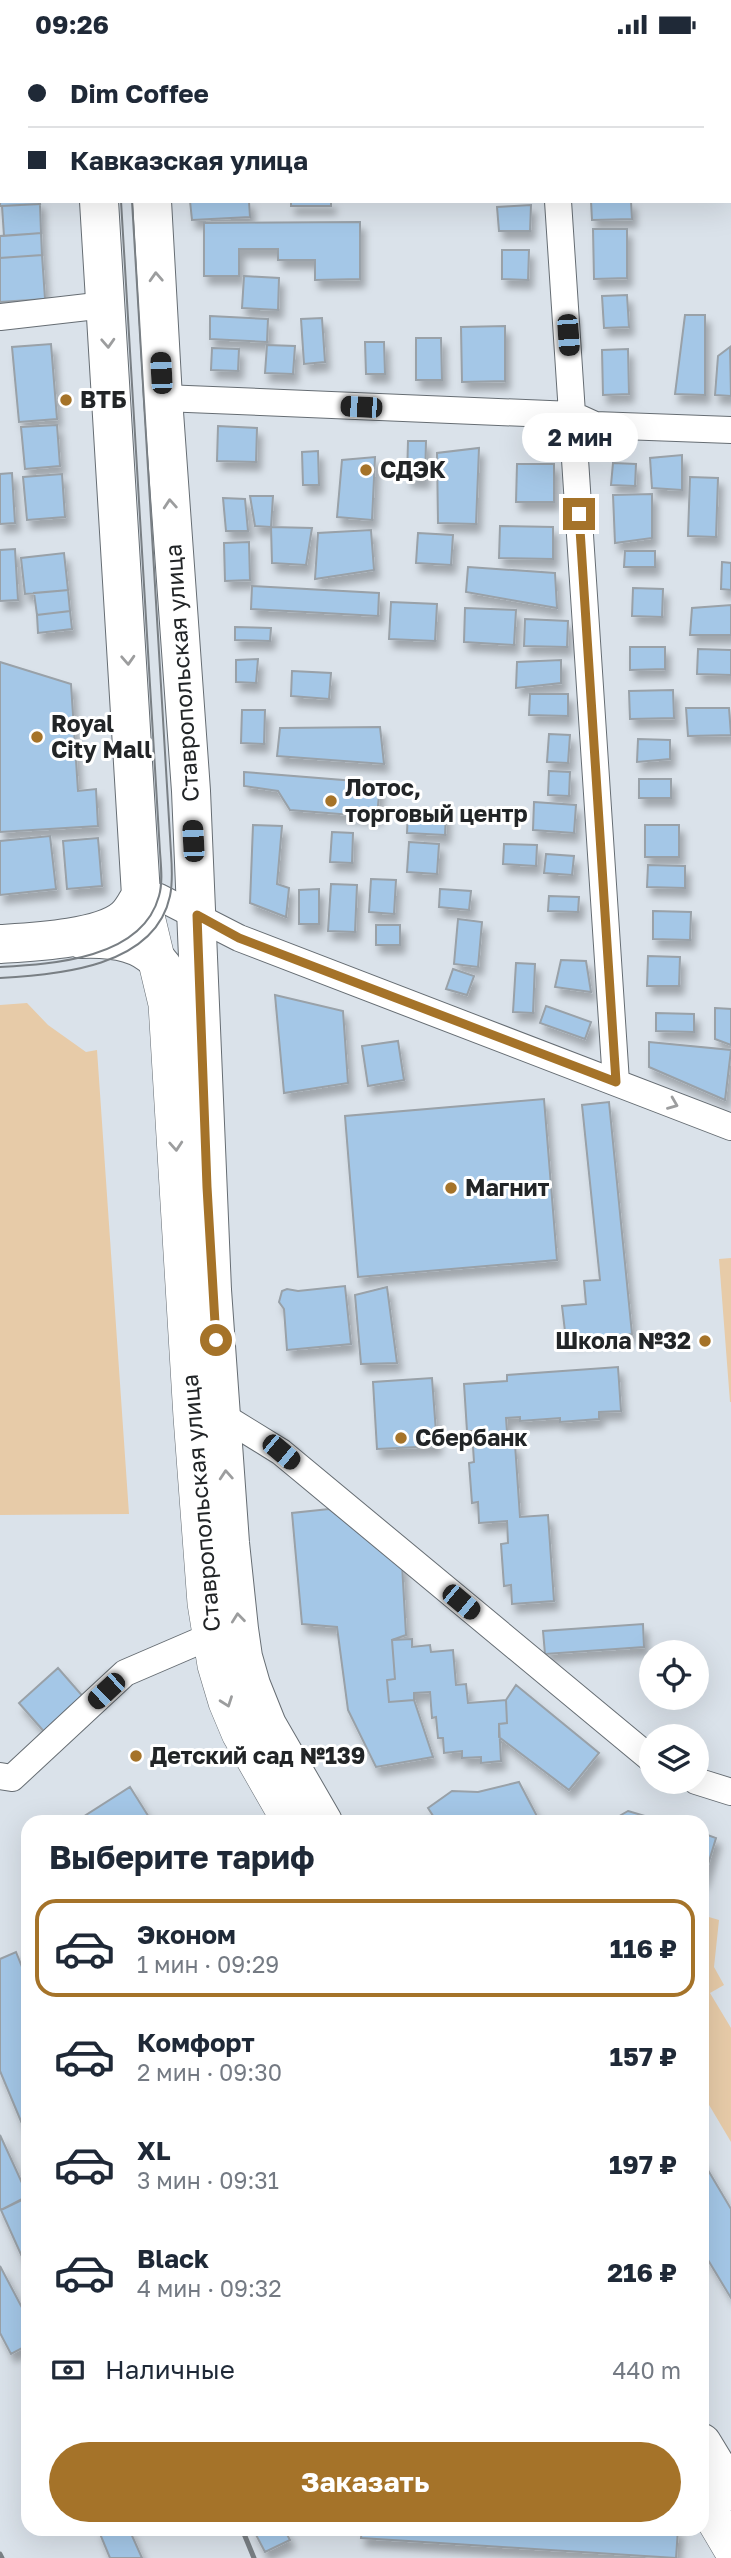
<!DOCTYPE html>
<html lang="ru">
<meta charset="utf-8">
<style>
body{margin:0;font-family:"Golos Text",sans-serif;background:#f2f2f3;color:#1f2937;height:100vh;display:flex;flex-direction:column;font-size:26px;white-space:nowrap}
*{box-sizing:border-box;margin:0}
p{font-size:23px;color:#747a83}
.icon{flex:none;width:38px;height:38px;fill:none;stroke:currentColor;stroke-width:2;stroke-linecap:round;stroke-linejoin:round}
.map{position:relative;flex:1;overflow:hidden}
.side{position:absolute;left:21px;top:1766px;width:688px;height:721px;display:flex;flex-direction:column;background:#fff;border-radius:21px;box-shadow:0 7px 28px #0002}
.side>*{flex:none}
.guide{position:absolute;left:0px;top:0px;width:732px;height:154px;box-shadow:0 7px 28px #0002;display:grid;align-content:center;height:154px;padding:0 28px;background:#fff}
.fabs{position:absolute;left:639px;top:1591px;display:grid;gap:14px}
.fabs a{display:grid;place-items:center;width:70px;height:70px;border-radius:50%;background:#fff;box-shadow:0 7px 28px #0002;font-size:35px}
.end{position:absolute;width:32px;height:32px;margin:-16px;border:9px solid #a57329;background:#fff;box-shadow:0 0 0 4px #fff}
.from{border-radius:50%}
.bubble{position:absolute;height:49px;border-radius:24px;background:#fff;box-shadow:0 7px 28px #0002;font-size:23px;font-weight:700;line-height:49px;text-align:center}
.car{position:absolute;width:21px;height:42px;margin:-21px -10px;border-radius:9px;box-shadow:0 0 5px 2px #0007;background:linear-gradient(#222 24%,#8ab4d8 0 40%,#222 0 76%,#8ab4d8 0 86%,#222 0)}
.guide b{display:flex;align-items:center;gap:24px;height:66px;font-size:26px}
.guide b+b{border-top:2px solid #e0e1e3}
.guide i{width:18px;height:18px;background:#1f2937}
ul{padding:0;list-style:none}
li{display:flex;align-items:center;gap:21px;height:98px;margin:0 14px 10px;padding:0 14px;border:4px solid transparent;border-radius:21px}
li div{flex:1}
li b{display:block;font-size:26px}
li em{font-style:normal;font-weight:700}
li.active{border-color:#a57329}
li>.icon{width:63px;height:63px;stroke-width:1.5}
h2{padding:0 28px;font-size:32px;line-height:84px}
.pay{display:flex;align-items:center;gap:18px;height:77px;padding:0 28px;font-size:26px}
.pay p{margin-inline-start:auto}
.button{display:flex;gap:14px;margin-top:auto;padding:14px 28px}
.button a{flex:1;height:80px;border-radius:42px;background:#a57329;color:#fff;font-size:28px;font-weight:700;line-height:80px;text-align:center}
.status{display:flex;justify-content:space-between;align-items:center;height:49px;padding:0 35px;background:#fff;direction:ltr}
.status svg{height:19px;fill:currentColor}
.map>svg:first-child{display:block}
.green{fill:#e7cba8}
.building{fill:#a4c7e7;stroke:#99a1a8;stroke-width:2;filter:url(#shadow)}
.lines{fill:none;stroke-linecap:round;stroke-linejoin:round}
.street-casing{stroke:#666d73;stroke-width:28}
.secondary-casing{stroke:#666d73;stroke-width:38}
.primary-casing{stroke:#666d73;stroke-width:40}
.street{stroke:#fff;stroke-width:26}
.secondary{stroke:#fff;stroke-width:37}
.primary{stroke:#fff;stroke-width:38}
.tram{stroke:#797f84;stroke-width:2}
.rail{stroke:#797f84;stroke-width:5}
.oneway{stroke:#9c9d9e}
.route{stroke:#a57329;stroke-width:9}
.poi-dot{fill:#a57329;stroke:#fff;stroke-width:2.5}
.labels{text-anchor:middle;stroke-width:6;stroke-linejoin:round;paint-order:stroke}
.poi-label{font-size:23px;font-weight:bold;fill:#222527;stroke:#fff;text-anchor:start}
.street-label{font-size:23px;fill:#222527;stroke:#fff}
</style>
<div class="status"><b>09:26</b><svg viewBox="0 0 49 12"><path d="M0 12V9h3v3zM5 12V6h3v6zM10 12V3h3v9zM15 12V0h3v12zM26 1h20v11H26zM47 4h2v5h-2z"/></svg></div>
<div class="map">
<svg width="731" height="2509" viewBox="0 0 731 2509">
<defs>
<filter id="shadow"><feDropShadow dx="4.5" dy="8" stdDeviation="3.5" flood-color="#0004"/></filter>
</defs>
<rect width="100%" height="100%" fill="#dae2ea"/>
<path class="green" d="M27,954l21,22 38,27 11,-2 32,464 -129,1v-510z
M731,1209v144h-1l-11,-143z
M702,1866l17,5 -5,47 10,18 -14,8 21,35v114l-29,-49z"/>
<path class="building" d="M227,0h168v2h-184z
M2,123v29h37l1,3 -40,2z
M190,152h59l1,16 -58,3z
M291,152h40v5h-40z
M591,152h40l1,18 -40,1z
M40,155l1,29 -37,3 -2,-30z
M531,156l-1,26h-31l-2,-24z
M360,173v57l-45,1v-20h-37v-11h-39v27h-35v-53z
M593,180h34v49l-33,1z
M41,184l1,22 -42,3v-22z
M502,201h27l-1,30 -26,-1z
M42,206l3,44 -45,3v-44z
M244,227l35,2 -1,32 -36,-2z
M627,246l2,32 -25,1 -2,-32z
M685,266h20v80l-30,-1z
M210,267l58,3 -1,23 -57,-3z
M322,269l3,44 -21,2 -3,-45z
M505,277v55l-43,1 -1,-55z
M416,289h25l1,42h-26z
M365,293h19l1,32h-19z
M51,295l6,75 -38,3 -7,-75z
M267,296l28,1 -2,28 -28,-1z
M730,298l1,49 -16,-1 3,-39z
M212,299l27,1 -1,22 -27,-1z
M628,300l1,45 -26,1 -1,-45z
M57,376l3,41 -35,3 -4,-42z
M218,377l39,2 -1,34 -39,-1z
M408,392h18l-1,39 -18,-1z
M479,399l-3,76 -38,-1 -1,-70z
M318,402l1,34h-16l-1,-33z
M682,406v35l-30,-2 -2,-30z
M375,408l-3,63 -35,-3 5,-57z
M613,414l23,1 -1,22 -24,-1z
M517,415h37v38h-38z
M12,424l3,50 -15,1v-50z
M62,425l3,43 -38,3 -4,-43z
M690,428l28,1 -2,59 -28,-1z
M652,445v44l-37,5 -2,-48z
M250,447h23l-2,31 -16,-1z
M223,449l22,1 3,32h-22z
M500,477l53,1v32l-54,-1z
M271,478l41,1 -6,37 -34,-2z
M371,481l3,40 -59,9 3,-46z
M418,484l35,2 -2,30 -35,-2z
M249,493l1,38 -25,1 -1,-38z
M15,500l3,51 -18,1v-51z
M625,502h30v16h-31z
M64,504l4,37 -43,4 -4,-36z
M722,513l9,1v27l-10,-1z
M468,518l87,6 2,35 -91,-16z
M252,537l127,7 -1,23 -127,-7z
M633,539l30,1 -1,28 -30,-1z
M68,541l2,21 -33,4 -3,-22z
M391,553l46,2 -2,37 -46,-2z
M731,556v30h-41l2,-27z
M465,559l51,2 -2,35 -50,-3z
M70,562l2,18 -34,4 -1,-18z
M525,570l43,2 -1,26 -43,-1z
M235,578l36,1 -1,13 -35,-1z
M630,598h35v22l-35,1z
M698,600l33,1v25l-34,-1z
M258,610l-2,24 -20,-1v-22z
M561,611v23l-45,5 1,-26z
M0,613l71,22 7,107 18,-2 2,37 -98,6z
M292,622l39,2 -2,26 -38,-3z
M673,641l1,28 -44,1 -1,-28z
M530,645h38v22l-39,-1z
M686,659h43l2,27 -43,1z
M242,661h23l-1,34 -23,-1z
M380,678l4,37 -107,-8 3,-28z
M549,685l21,1 -2,28 -21,-1z
M638,690l32,1v19l-33,3z
M549,722l21,1 -1,24 -21,-1z
M244,723l136,11 -3,34 -87,-7 -12,-19 -34,-5z
M639,730h32v19h-32z
M534,753l42,3 -2,28 -41,-3z
M408,762l38,2 -1,22 -38,-2z
M253,776l29,1 -5,58 12,4 -3,29 -36,-14z
M645,776h34v32h-34z
M332,783l21,1 -1,30 -22,-1z
M50,787l6,53 -56,6v-54z
M98,789l4,48 -35,3 -4,-48z
M409,793l30,2 -2,30 -30,-2z
M504,795l33,1 -1,21 -33,-2z
M546,805l28,2 -2,19 -28,-2z
M648,816l37,1v22l-38,-1z
M371,830l25,1 -2,34 -25,-2z
M331,835l26,1 -2,47 -27,-1z
M319,840v35h-20v-34z
M440,840l31,2 -2,19 -30,-3z
M549,847l30,1 -1,15 -30,-1z
M653,862l38,1 -1,28 -37,-1z
M458,870l24,3 -4,45 -24,-3z
M376,876h24v20h-24z
M648,907l32,1 -1,29h-32z
M561,911l25,1 5,31 -36,-5z
M516,914l19,1 -2,49 -20,-1z
M453,920l21,7 -7,19 -21,-6z
M275,946l68,16 5,72 -64,10z
M546,957l45,16 -6,17 -45,-16z
M715,959l16,1v36l-16,-6z
M656,964l38,1v18l-38,-1z
M398,992l6,39 -36,6 -6,-40z
M649,993l82,8 -6,50 -76,-33z
M544,1050l13,161 -199,17 -13,-161z
M609,1053l23,232 -66,6 -4,-34 24,-2 -2,-23 16,-1 -18,-175z
M345,1237l6,58 -64,6 -3,-41 -5,-7 3,-11 5,-2 11,2z
M387,1238l10,76 -36,1 -6,-69z
M618,1318l3,44 -22,1v7l-39,3v-4l-40,3v-4l-14,1 2,27 7,-1 5,73 28,-2 6,86 -42,3 -1,-19 -7,1 -3,-42 7,-1 -1,-22 -28,2 -1,-21 -6,1 -3,-40 5,-1 -2,-31h-5l-3,-47 43,-3v-6z
M432,1329l5,68 -60,3 -4,-67z
M329,1460l73,55 4,71 -14,5 3,39 -8,1 2,22 25,-2 19,57 -57,10 -28,-57 -11,-83 -35,-3 -10,-111z
M643,1575l1,23 -99,7 -2,-23z
M412,1590v8l18,-2 1,7 22,-2 3,35 10,-1 2,19 38,-3 1,23 -8,1 2,37 -20,2v-6l-19,1v-7l-18,2 -1,-15h-5l-2,-21 -4,1 -2,-26 -16,1v7l-25,2 -2,-22 8,-1 -3,-39z
M58,1619l28,32 -39,35 -28,-32z
M516,1636l83,68 -30,37 -70,-53v-13l8,-1 -1,-23z
M519,1733l21,40h-103l-9,-14 24,-17 26,1z
M130,1738l22,35h-77z
M628,1762l37,11h-56z
M702,1784l14,5 -13,43h-1z
M16,1903l12,30v156l-28,-67v-112z
M0,2086l28,61 -27,14 -1,-2z
M702,2111l29,49v89l-29,-48z
M28,2148v73l-27,-60z
M0,2217l28,53v26l-17,9 -11,-21z
M98,2480h31l13,29h-32z
M253,2480h31l6,11 -25,12z
M362,2480h316l-2,29 -315,-20z"/>
<g class="lines">
<g class="street-casing">
<path id="street" d="M548,0v2
M558,152l58,881
M0,268l105,-12
M163,349l410,17 22,10 136,5
M141,846l18,2 80,41 492,189
M221,1366l60,37 370,307
M0,1727l12,2 113,-105 86,-37
M696,1732l35,11"/>
</g>
<g class="secondary-casing">
<path id="secondary" d="M141,846l26,109 25,413 14,186 10,62 11,37 13,31 51,89
M702,2449l29,49"/>
</g>
<g class="primary-casing">
<path id="primary" d="M90,0v2
M143,0v2
M152,152l11,197 28,393 21,499 18,253 9,86 4,28 8,28 16,40 56,97
M81,890c77,-3 92,29 105,96
M0,895c31,-2 101,-5 125,-26 7,-6 11,-15 16,-23l-42,-694
M702,2394l29,48"/>
</g>
<use href="#street" class="street"/>
<use href="#secondary" class="secondary"/>
<use href="#primary" class="primary"/>
<path class="tram" d="M111,0v2
M123,0v2
M0,918c53,-3 142,-8 159,-71 4,-13 2,-30 1,-44l-39,-651
M0,929c58,-3 155,-11 170,-82 3,-14 2,-29 1,-43l-39,-652"/>
<path class="rail" d="M242,2480l12,29
M0,2505l2,4"/>
</g>
<defs><path id="oneway-chevron" d="M-2-3.5L2.5 0L-2 3.5" fill="none" stroke-width="1.6" stroke-linecap="round" stroke-linejoin="round" transform="scale(1.75)"/></defs>
<g class="oneway">
<use href="#oneway-chevron" transform="translate(156 228) rotate(-93)"/>
<use href="#oneway-chevron" transform="translate(108 294) rotate(87)"/>
<use href="#oneway-chevron" transform="translate(170 455) rotate(-94)"/>
<use href="#oneway-chevron" transform="translate(128 611) rotate(87)"/>
<use href="#oneway-chevron" transform="translate(673 1055) rotate(22)"/>
<use href="#oneway-chevron" transform="translate(176 1097) rotate(86)"/>
<use href="#oneway-chevron" transform="translate(226 1426) rotate(-94)"/>
<use href="#oneway-chevron" transform="translate(238 1569) rotate(-96)"/>
<use href="#oneway-chevron" transform="translate(227 1653) rotate(70)"/>
</g>
<g class="lines">
<path class="route" d="M216,1291l-9,-153 -10,-272 42,23 377,144 -37,-568"/>
</g>
<g class="poi-dot">
<circle cx="66" cy="351" r="7"/>
<circle cx="366" cy="421" r="7"/>
<circle cx="37" cy="688" r="7"/>
<circle cx="331" cy="752" r="7"/>
<circle cx="451" cy="1139" r="7"/>
<circle cx="705" cy="1292" r="7"/>
<circle cx="401" cy="1389" r="7"/>
<circle cx="136" cy="1707" r="7"/>
</g>
<g class="labels">
<g class="poi-label">
<text x="80" y="359">ВТБ</text>
<text x="380" y="429">СДЭК</text>
<text x="51" y="683">Royal<tspan x="51" dy="26">City Mall</tspan></text>
<text x="345" y="747">Лотос,<tspan x="345" dy="26">торговый центр</tspan></text>
<text x="465" y="1147">Магнит</text>
<text x="691" y="1300" text-anchor="end">Школа №32</text>
<text x="415" y="1397">Сбербанк</text>
<text x="150" y="1715">Детский сад №139</text>
</g>
<g class="street-label">
<text transform="translate(182 624) rotate(-94)" y="8">Ставропольская улица</text>
<text transform="translate(201 1454) rotate(-95)" y="8">Ставропольская улица</text>
</g>
</g>
</svg>
<div class="fabs">
<a><svg class="icon" aria-label="locate" viewBox="0 0 24 24"><circle cx="12" cy="12" r="6"/><path d="M12 2v4M12 18v4M2 12h4M18 12h4"/></svg></a>
<a><svg class="icon" aria-label="layers" viewBox="0 0 24 24"><path d="M12 4l9 5-9 5-9-5zM3 14l9 5 9-5"/></svg></a>
</div>
<i class="end from" style="left:216px;top:1291px"></i>
<i class="end" style="left:579px;top:465px"></i>
<div class="bubble" style="left:522px;top:364px;width:116px">2 мин</div>
<i class="car" style="left:568px;top:286px;rotate:176deg"></i>
<i class="car" style="left:161px;top:324px;rotate:357deg"></i>
<i class="car" style="left:361px;top:358px;rotate:273deg"></i>
<i class="car" style="left:193px;top:792px;rotate:357deg"></i>
<i class="car" style="left:281px;top:1403px;rotate:130deg"></i>
<i class="car" style="left:461px;top:1553px;rotate:130deg"></i>
<i class="car" style="left:106px;top:1642px;rotate:227deg"></i>
<div class="guide">
<b><i class="from"></i>Dim Coffee</b>
<b><i></i>Кавказская улица</b>
</div>
<section class="side">
<h2>Выберите тариф</h2>
<ul>
<li class="active"><svg class="icon" aria-label="car" viewBox="0 0 24 24"><path d="M5 17H2v-5l4-1 3-4h7l3 4 3 1v5h-3M9 17h6M6 11h13"/><circle cx="7" cy="17" r="2"/><circle cx="17" cy="17" r="2"/></svg><div><b>Эконом</b><p>1 мин · 09:29</p></div><em>116 ₽</em></li>
<li><svg class="icon" aria-label="car" viewBox="0 0 24 24"><path d="M5 17H2v-5l4-1 3-4h7l3 4 3 1v5h-3M9 17h6M6 11h13"/><circle cx="7" cy="17" r="2"/><circle cx="17" cy="17" r="2"/></svg><div><b>Комфорт</b><p>2 мин · 09:30</p></div><em>157 ₽</em></li>
<li><svg class="icon" aria-label="car" viewBox="0 0 24 24"><path d="M5 17H2v-5l4-1 3-4h7l3 4 3 1v5h-3M9 17h6M6 11h13"/><circle cx="7" cy="17" r="2"/><circle cx="17" cy="17" r="2"/></svg><div><b>XL</b><p>3 мин · 09:31</p></div><em>197 ₽</em></li>
<li><svg class="icon" aria-label="car" viewBox="0 0 24 24"><path d="M5 17H2v-5l4-1 3-4h7l3 4 3 1v5h-3M9 17h6M6 11h13"/><circle cx="7" cy="17" r="2"/><circle cx="17" cy="17" r="2"/></svg><div><b>Black</b><p>4 мин · 09:32</p></div><em>216 ₽</em></li>
</ul>
<div class="pay"><svg class="icon" aria-label="cash" viewBox="0 0 24 24"><path d="M3 7h18v10H3z"/><circle cx="12" cy="12" r="2"/></svg>Наличные<p>440 m</p></div>
<div class="button"><a>Заказать</a></div>
</section>
</div>
